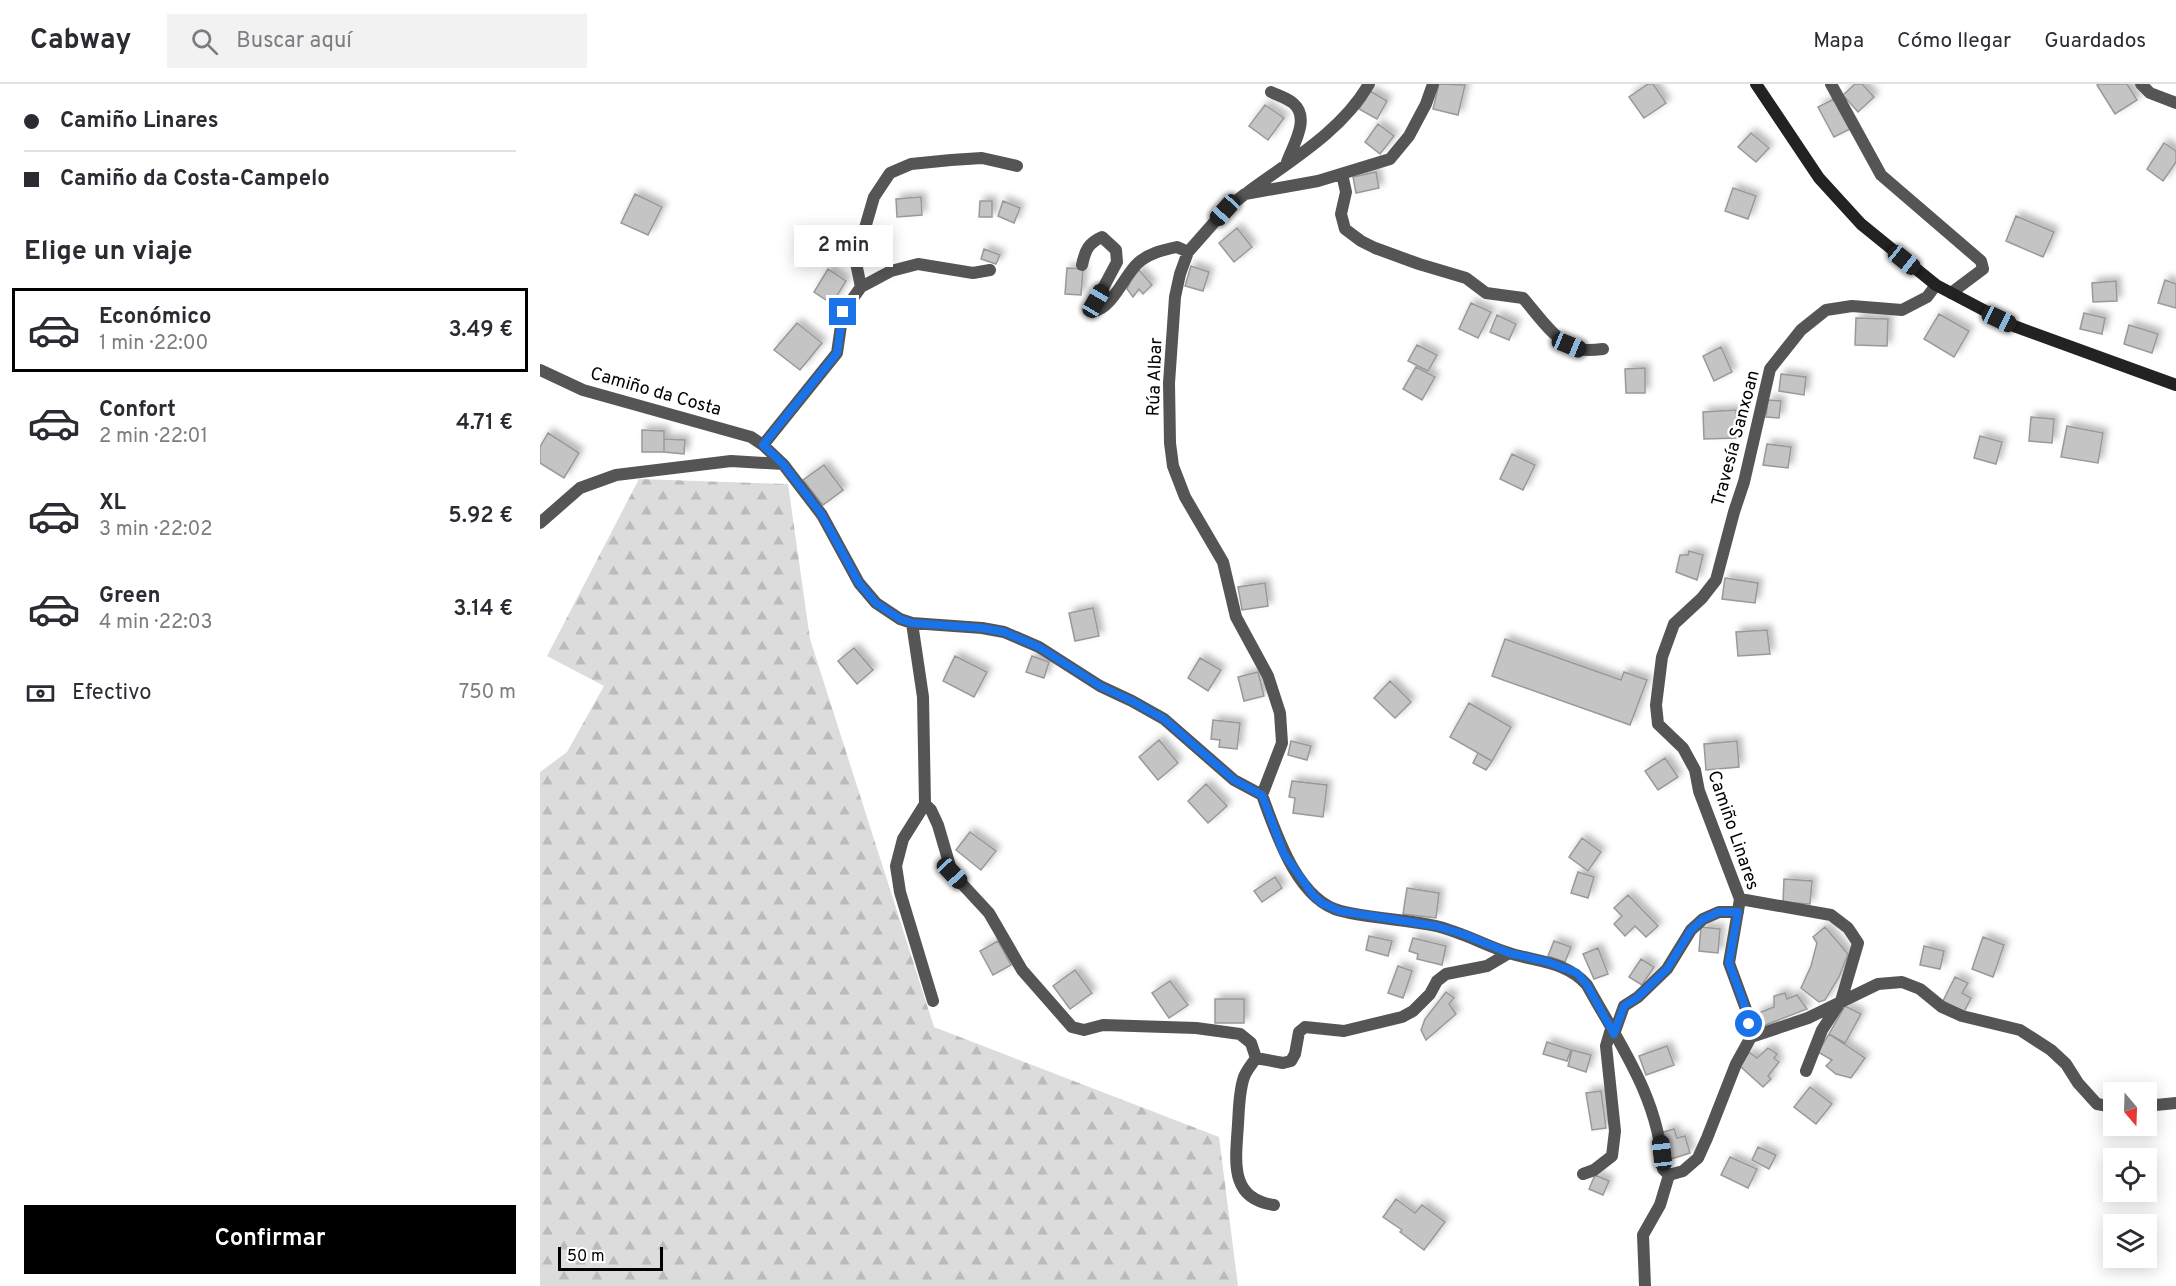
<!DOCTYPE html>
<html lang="es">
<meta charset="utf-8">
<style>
body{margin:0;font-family:Overpass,sans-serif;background:#f2f2f3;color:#2b2b33;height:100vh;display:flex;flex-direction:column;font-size:22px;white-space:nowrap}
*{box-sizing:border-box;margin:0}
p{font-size:20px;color:#7c7c81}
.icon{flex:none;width:33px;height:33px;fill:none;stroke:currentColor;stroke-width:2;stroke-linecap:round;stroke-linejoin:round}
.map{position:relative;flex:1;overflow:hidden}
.panel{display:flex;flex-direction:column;background:#fff;width:540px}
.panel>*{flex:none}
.hud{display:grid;align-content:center;height:132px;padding:0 24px;background:#fff}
.needle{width:39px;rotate:161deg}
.fabs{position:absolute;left:1563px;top:998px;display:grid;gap:12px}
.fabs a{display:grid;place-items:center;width:54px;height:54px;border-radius:0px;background:#fff;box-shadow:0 3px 15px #0003;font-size:30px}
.scale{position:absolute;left:18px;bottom:15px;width:105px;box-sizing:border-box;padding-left:6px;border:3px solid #000;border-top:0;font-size:16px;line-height:21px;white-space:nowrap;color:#000;-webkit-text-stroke:4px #fff;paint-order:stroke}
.end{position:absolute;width:27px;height:27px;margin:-14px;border:8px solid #1a73e8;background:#fff;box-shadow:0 0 0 3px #fff}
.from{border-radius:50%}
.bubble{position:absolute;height:42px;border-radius:0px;background:#fff;box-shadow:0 3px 15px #0003;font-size:20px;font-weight:600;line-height:42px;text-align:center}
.car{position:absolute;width:18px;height:36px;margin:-18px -9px;border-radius:8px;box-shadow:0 0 4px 2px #0007;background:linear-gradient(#222 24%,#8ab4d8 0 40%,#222 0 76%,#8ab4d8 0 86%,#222 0)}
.hud b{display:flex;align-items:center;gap:21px;height:57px;font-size:22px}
.hud b+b{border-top:2px solid #e1e1e2}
.hud i{width:15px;height:15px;background:#2b2b33}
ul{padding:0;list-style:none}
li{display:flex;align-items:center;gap:18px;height:84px;margin:0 12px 9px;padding:0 12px;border:3px solid transparent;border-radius:0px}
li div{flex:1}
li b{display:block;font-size:22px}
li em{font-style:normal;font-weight:600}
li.selected{border-color:#000}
li>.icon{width:54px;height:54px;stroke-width:1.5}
h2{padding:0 24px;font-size:27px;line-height:72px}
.pay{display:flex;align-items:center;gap:15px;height:66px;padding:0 24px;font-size:22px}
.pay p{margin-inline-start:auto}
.button{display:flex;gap:12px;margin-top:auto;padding:12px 24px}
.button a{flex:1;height:69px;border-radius:0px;background:#000;color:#fff;font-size:24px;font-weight:600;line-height:69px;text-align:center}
header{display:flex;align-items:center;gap:36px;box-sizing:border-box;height:84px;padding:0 30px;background:#fff;border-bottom:2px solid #e1e1e2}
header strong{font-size:28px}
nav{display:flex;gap:33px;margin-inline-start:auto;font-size:21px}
.search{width:420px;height:54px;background:#f2f2f3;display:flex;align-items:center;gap:15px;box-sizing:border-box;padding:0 21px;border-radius:0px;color:#7c7c81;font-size:22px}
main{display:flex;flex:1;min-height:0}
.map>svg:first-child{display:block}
.forest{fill:url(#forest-firs)}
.building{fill:#c4c4c4;stroke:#999;stroke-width:1.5;filter:url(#shadow)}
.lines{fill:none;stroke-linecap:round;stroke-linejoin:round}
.street{stroke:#555;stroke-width:12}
.secondary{stroke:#222;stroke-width:12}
.route{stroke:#1a73e8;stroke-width:8}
.labels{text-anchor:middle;stroke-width:4.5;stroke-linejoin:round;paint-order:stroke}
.street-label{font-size:18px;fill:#000;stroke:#fff}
</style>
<header>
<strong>Cabway</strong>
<div class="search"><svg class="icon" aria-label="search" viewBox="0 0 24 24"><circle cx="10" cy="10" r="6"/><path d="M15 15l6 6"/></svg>Buscar aquí</div>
<nav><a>Mapa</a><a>Cómo llegar</a><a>Guardados</a></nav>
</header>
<main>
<section class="panel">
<div class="hud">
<b><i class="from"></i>Camiño Linares</b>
<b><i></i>Camiño da Costa-Campelo</b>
</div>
<h2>Elige un viaje</h2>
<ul>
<li class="selected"><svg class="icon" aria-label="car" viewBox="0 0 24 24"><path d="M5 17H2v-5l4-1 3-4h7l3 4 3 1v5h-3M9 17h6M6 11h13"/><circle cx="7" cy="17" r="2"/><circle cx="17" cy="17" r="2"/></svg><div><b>Económico</b><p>1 min · 22:00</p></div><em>3.49 €</em></li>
<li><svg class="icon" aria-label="car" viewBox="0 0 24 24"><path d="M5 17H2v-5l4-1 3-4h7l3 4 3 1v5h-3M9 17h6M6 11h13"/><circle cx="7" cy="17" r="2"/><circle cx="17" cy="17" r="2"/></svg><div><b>Confort</b><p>2 min · 22:01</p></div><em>4.71 €</em></li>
<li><svg class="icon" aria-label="car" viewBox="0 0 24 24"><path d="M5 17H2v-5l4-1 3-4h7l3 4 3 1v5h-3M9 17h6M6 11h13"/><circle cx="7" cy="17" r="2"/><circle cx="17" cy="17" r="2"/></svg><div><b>XL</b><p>3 min · 22:02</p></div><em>5.92 €</em></li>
<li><svg class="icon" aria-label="car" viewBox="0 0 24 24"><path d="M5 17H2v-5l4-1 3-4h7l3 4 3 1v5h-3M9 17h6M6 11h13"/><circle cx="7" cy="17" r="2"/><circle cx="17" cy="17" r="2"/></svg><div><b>Green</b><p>4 min · 22:03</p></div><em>3.14 €</em></li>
</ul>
<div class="pay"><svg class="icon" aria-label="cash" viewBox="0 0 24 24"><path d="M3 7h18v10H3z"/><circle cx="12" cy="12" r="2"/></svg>Efectivo<p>750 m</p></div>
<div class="button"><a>Confirmar</a></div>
</section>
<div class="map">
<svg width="1636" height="1202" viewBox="0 0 1636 1202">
<defs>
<pattern id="forest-firs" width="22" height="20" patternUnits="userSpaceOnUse" patternTransform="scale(1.5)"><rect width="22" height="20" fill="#dcdcdc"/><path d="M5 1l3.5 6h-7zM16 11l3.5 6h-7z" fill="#bbb"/></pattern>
<filter id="shadow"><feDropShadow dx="4.5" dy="-4.5" stdDeviation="3" flood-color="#0004"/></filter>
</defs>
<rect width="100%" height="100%" fill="#fff"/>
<path class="forest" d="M99,395l149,5 22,155 124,388 285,110 19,149h-698v-514l27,-20 37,-66 -57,-30z"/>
<path class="building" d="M899,0l26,1 -7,30 -25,-6z
M1108,0h5l13,19 -22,15 -15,-21z
M1315,0h7l12,13 -16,15 -15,-17z
M1558,0h29l10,16 -22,14 -18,-29z
M830,7l17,10 -10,18 -18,-10z
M1294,15l16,30 -16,8 -16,-30z
M725,21l19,13 -16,22 -19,-14z
M838,40l16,12 -14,18 -15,-12z
M1211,49l18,15 -13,14 -18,-15z
M1624,59l12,8v11l-13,19 -16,-12z
M836,88l3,16 -23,5 -3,-16z
M1193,104l23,8 -8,23 -23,-8z
M95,110l27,13 -14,28 -27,-12z
M381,113l1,18 -25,2 -1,-18z
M440,117h12v16h-13z
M463,117l17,7 -6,15 -16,-7z
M1476,132l38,16 -11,25 -37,-16z
M697,144l15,19 -18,15 -15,-19z
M444,165l16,6 -4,9 -15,-5z
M651,182l18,6 -6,19 -18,-5z
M527,184l16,1 -2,26 -16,-1z
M288,185l18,12 -14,23 -18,-12z
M599,186l13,15 -9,9 -4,-5 -6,8 -6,-8 4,-9z
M1625,196l11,4v24l-18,-5z
M1576,197l1,20 -24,1 -1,-19z
M931,219l20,9 -13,26 -19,-9z
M1544,229l21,5 -3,16 -22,-5z
M1399,230l30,17 -15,26 -30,-18z
M957,231l19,9 -7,16 -19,-8z
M1316,234l32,1 -1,27 -32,-1z
M257,239l25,20 -22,27 -26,-20z
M1589,241l29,9 -6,19 -28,-9z
M877,261l20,10 -9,16 -20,-10z
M1181,263l11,25 -18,9 -11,-25z
M876,283l19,10 -13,23 -19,-11z
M1105,284v25h-19l-1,-24z
M1241,290l25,3 -2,18 -25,-4z
M1228,316l13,1 -2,17 -13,-1z
M1196,326l1,28 -33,1 -1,-27z
M1491,333l23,2 -2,24 -23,-2z
M1527,342l36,7 -5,30 -37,-6z
M102,346l22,1v21h-22z
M8,349l31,20 -15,25 -24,-15v-16z
M1440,352l22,6 -6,22 -22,-6z
M124,355l21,1 -1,14 -20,-2z
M1227,360l24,3 -3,21 -25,-3z
M972,370l23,11 -12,25 -23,-11z
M284,381l19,25 -20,15 -20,-25z
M1149,467l14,4 -6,25 -21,-8 4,-17h8z
M1185,494l33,5 -3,20 -33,-4z
M725,499l3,23 -26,4 -4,-23z
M553,524l6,28 -24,5 -6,-28z
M1227,546l3,24 -32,2 -2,-24z
M965,555l116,41 3,-8 23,8 -17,45 -138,-49z
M314,564l19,22 -16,14 -19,-23z
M415,572l32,16 -13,25 -31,-16z
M492,572l17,6 -5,16 -18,-6z
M660,574l21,12 -13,21 -20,-13z
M718,588l6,24 -20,5 -6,-24z
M850,597l21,21 -16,16 -21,-20z
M929,619l42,24 -19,34 -42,-24z
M673,636l27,3 -3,26 -18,-2 1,-7 -9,-1z
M619,656l19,23 -20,17 -19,-23z
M751,657l20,5 -4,14 -19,-5z
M1197,657l2,26 -33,3 -2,-26z
M938,669l14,8 -6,9 -13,-7z
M1125,674l13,19 -20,13 -13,-19z
M752,697l35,4 -4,32 -30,-4 2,-15 -6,-1z
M666,700l21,22 -19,17 -20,-22z
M430,748l26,19 -15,19 -25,-20z
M1042,754l19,14 -13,19 -19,-14z
M1038,788l16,5 -6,21 -17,-5z
M735,793l7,11 -20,14 -8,-11z
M1244,795l28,2 -2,23 -27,-2z
M867,804l32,5 -3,25 -33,-4z
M1088,811l30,31 -12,11 -11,-11 -10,10 -11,-12 8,-8 -8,-8z
M1161,843l19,2 -2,24 -19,-2z
M1285,843l23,27 -9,23 -14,23 -6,2 -18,-14 10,-22 6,-23 -4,-6z
M829,852l23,5 -4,15 -22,-6z
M1443,853l21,8 -11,32 -21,-8z
M873,854l33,8 -4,19 -25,-6 1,-5 -9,-3z
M458,857l13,24 -18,10 -13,-24z
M1014,857l17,6 -6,15 -17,-6z
M1384,862l20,5 -4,18 -20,-4z
M1058,864l10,26 -14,5 -11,-25z
M1101,875l13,8 -12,18 -13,-8z
M858,882l14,5 -9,27 -15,-5z
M535,886l17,23 -22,16 -17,-23z
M1415,893l13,6 -6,10 9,5 -7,14 -21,-11z
M630,897l18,24 -19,13 -17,-25z
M906,908l8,6 -5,6 7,10 -30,26 -5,-10 4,-11z
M1245,909l2,6 10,-4 10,14 -44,17 -7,-12 18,-7v-11z
M675,915h29v24h-29z
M1305,922l16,8 -16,29 -16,-9z
M1289,950l36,24 -14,20 -15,-4 -10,-8 6,-6 -14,-8z
M1007,958l24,8 -4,11 -24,-7z
M1127,962l7,19 -28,10 -7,-19z
M1228,964l9,6 -3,4 5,4 -11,14 3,3 -8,8 -23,-21 9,-14 8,6z
M1032,966l19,5 -5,17 -18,-6z
M1270,1003l22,17 -16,20 -22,-17z
M1061,1007l5,37 -14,2 -6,-37z
M1134,1045l3,9 8,-2 5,17 -19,6 -8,-27z
M1218,1063l18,8 -7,14 -17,-9z
M1190,1073l27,12 -9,19 -27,-13z
M1055,1091l14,6 -6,14 -14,-6z
M856,1115l19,14 7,-8 23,17 -21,28 -24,-18 2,-2 -19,-13z"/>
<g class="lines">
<path class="street" d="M1291,0l50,91 100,86 2,8 -32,24
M1601,0l9,9 26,10
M731,8c6,3 16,6 22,11 18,15 0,42 -6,59
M802,90l4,18 -5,22 4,15 16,12 14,7 44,16 47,14 20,15 37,5c15,17 33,45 56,51 7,2 16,1 24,0
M708,108c42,-31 94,-61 121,-108
M542,181c3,-14 6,-22 20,-28l14,13 1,12 -24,45 1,4c18,-2 31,-37 44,-48 11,-10 25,-13 39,-16l11,5
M321,203l30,-16 27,-7 55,9 17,-3
M0,286l43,20 168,47 12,8 20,19 39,51 37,68 17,20 24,16 12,4 70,5 22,4 35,15 61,39 32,15 32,18 70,61 28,15
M223,361l74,-92 6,-41 18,-25 -5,-24 9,-35 9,-31 16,-24 21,-9 40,-4 31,-2 35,8
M0,439l40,-35 36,-13 115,-14 52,3
M372,539l11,74 2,107 6,6 7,15 14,48 37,40 33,57 50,57 12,3 19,-5 93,3 44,6 11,9 5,15c-4,6 -10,13 -12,19 -5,14 -5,32 -6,47 -2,35 -10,75 36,81
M722,711l20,-52 -2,-30 -12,-37 -32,-59 -13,-55 -38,-65 -12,-31 -3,-23 -1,-60 6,-86 5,-23 8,-22 37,-42 20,-16 73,-13 72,-22 19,-23 17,-32 7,-20
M722,711c14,38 35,105 79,116 31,8 64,8 95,15 26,6 48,19 73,27 28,9 57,8 78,32 33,60 72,113 76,184l6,6
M385,720l-22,35 -7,27 4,26 33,109
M1200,815l91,16 17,13 10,15 -17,58 -19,29 -16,41
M1074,950l10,-28 14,-9 29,-28 24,-39 12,-11 16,-7h19
M1211,953l57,-19 70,-34 24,-2 18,7 22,18 20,9 58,14 31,20 15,14 12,19 19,21 17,3
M716,974l27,5 8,-2 4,-7 4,-22 6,-5 39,4 58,-14 11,-6 17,-17 7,-13 9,-7 41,-8 22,-13
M1606,1022l30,-3
M1043,1090l11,-4 18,-14 3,-25 -9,-85 5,-17
M1129,1091l14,-4 15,-13 9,-20 29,-74 15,-27 -4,-25 -18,-49 11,-64 -41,-108 -4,-21 -12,-22 -25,-24 -2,-19 6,-48 12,-33 28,-26 14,-18 18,-68 10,-30 26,-113 31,-39 25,-20 26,-4 50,4 25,-13 9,-12
M1105,1202l-2,-51 17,-30 9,-30"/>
<path class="secondary" d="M1216,0l63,94 42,46 75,61 78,41 162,59"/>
</g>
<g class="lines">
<path class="route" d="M303,228l-6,41 -74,92 20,19 39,51 37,68 17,20 24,16 12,4 70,5 22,4 35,15 61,39 32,15 32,18 70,61 28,15 22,59 29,41 9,8 18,8 96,15 27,8 46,19 39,9 29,11 10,12 27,49 10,-28 14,-9 29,-28 24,-39 12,-11 16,-7h19l-9,51 18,49 2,12"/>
</g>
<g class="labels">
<g class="street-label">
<text transform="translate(614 293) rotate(-88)" y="6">Rúa Albar</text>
<text transform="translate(116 307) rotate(16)" y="6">Camiño da Costa</text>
<text transform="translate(1195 354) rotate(-75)" y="6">Travesía Sanxoan</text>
<text transform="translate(1194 746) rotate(71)" y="6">Camiño Linares</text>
</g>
</g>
</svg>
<div class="fabs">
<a><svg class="needle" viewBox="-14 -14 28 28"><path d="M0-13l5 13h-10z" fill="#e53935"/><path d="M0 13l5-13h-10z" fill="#7c7c81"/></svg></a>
<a><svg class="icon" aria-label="locate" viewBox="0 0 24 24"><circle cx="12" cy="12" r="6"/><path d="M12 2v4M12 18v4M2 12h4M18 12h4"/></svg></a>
<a><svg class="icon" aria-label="layers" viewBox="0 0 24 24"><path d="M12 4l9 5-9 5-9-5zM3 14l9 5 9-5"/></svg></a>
</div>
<div class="scale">50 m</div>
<i class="end from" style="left:1209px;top:940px"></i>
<i class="end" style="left:303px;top:228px"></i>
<div class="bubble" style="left:254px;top:141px;width:99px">2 min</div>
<i class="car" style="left:685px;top:126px;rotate:222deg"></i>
<i class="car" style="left:1364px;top:176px;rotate:129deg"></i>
<i class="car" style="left:556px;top:217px;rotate:30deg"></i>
<i class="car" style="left:1459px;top:235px;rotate:115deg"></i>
<i class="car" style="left:1029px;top:261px;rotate:112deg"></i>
<i class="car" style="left:412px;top:789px;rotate:137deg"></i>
<i class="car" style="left:1122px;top:1069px;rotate:353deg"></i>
</div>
</main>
